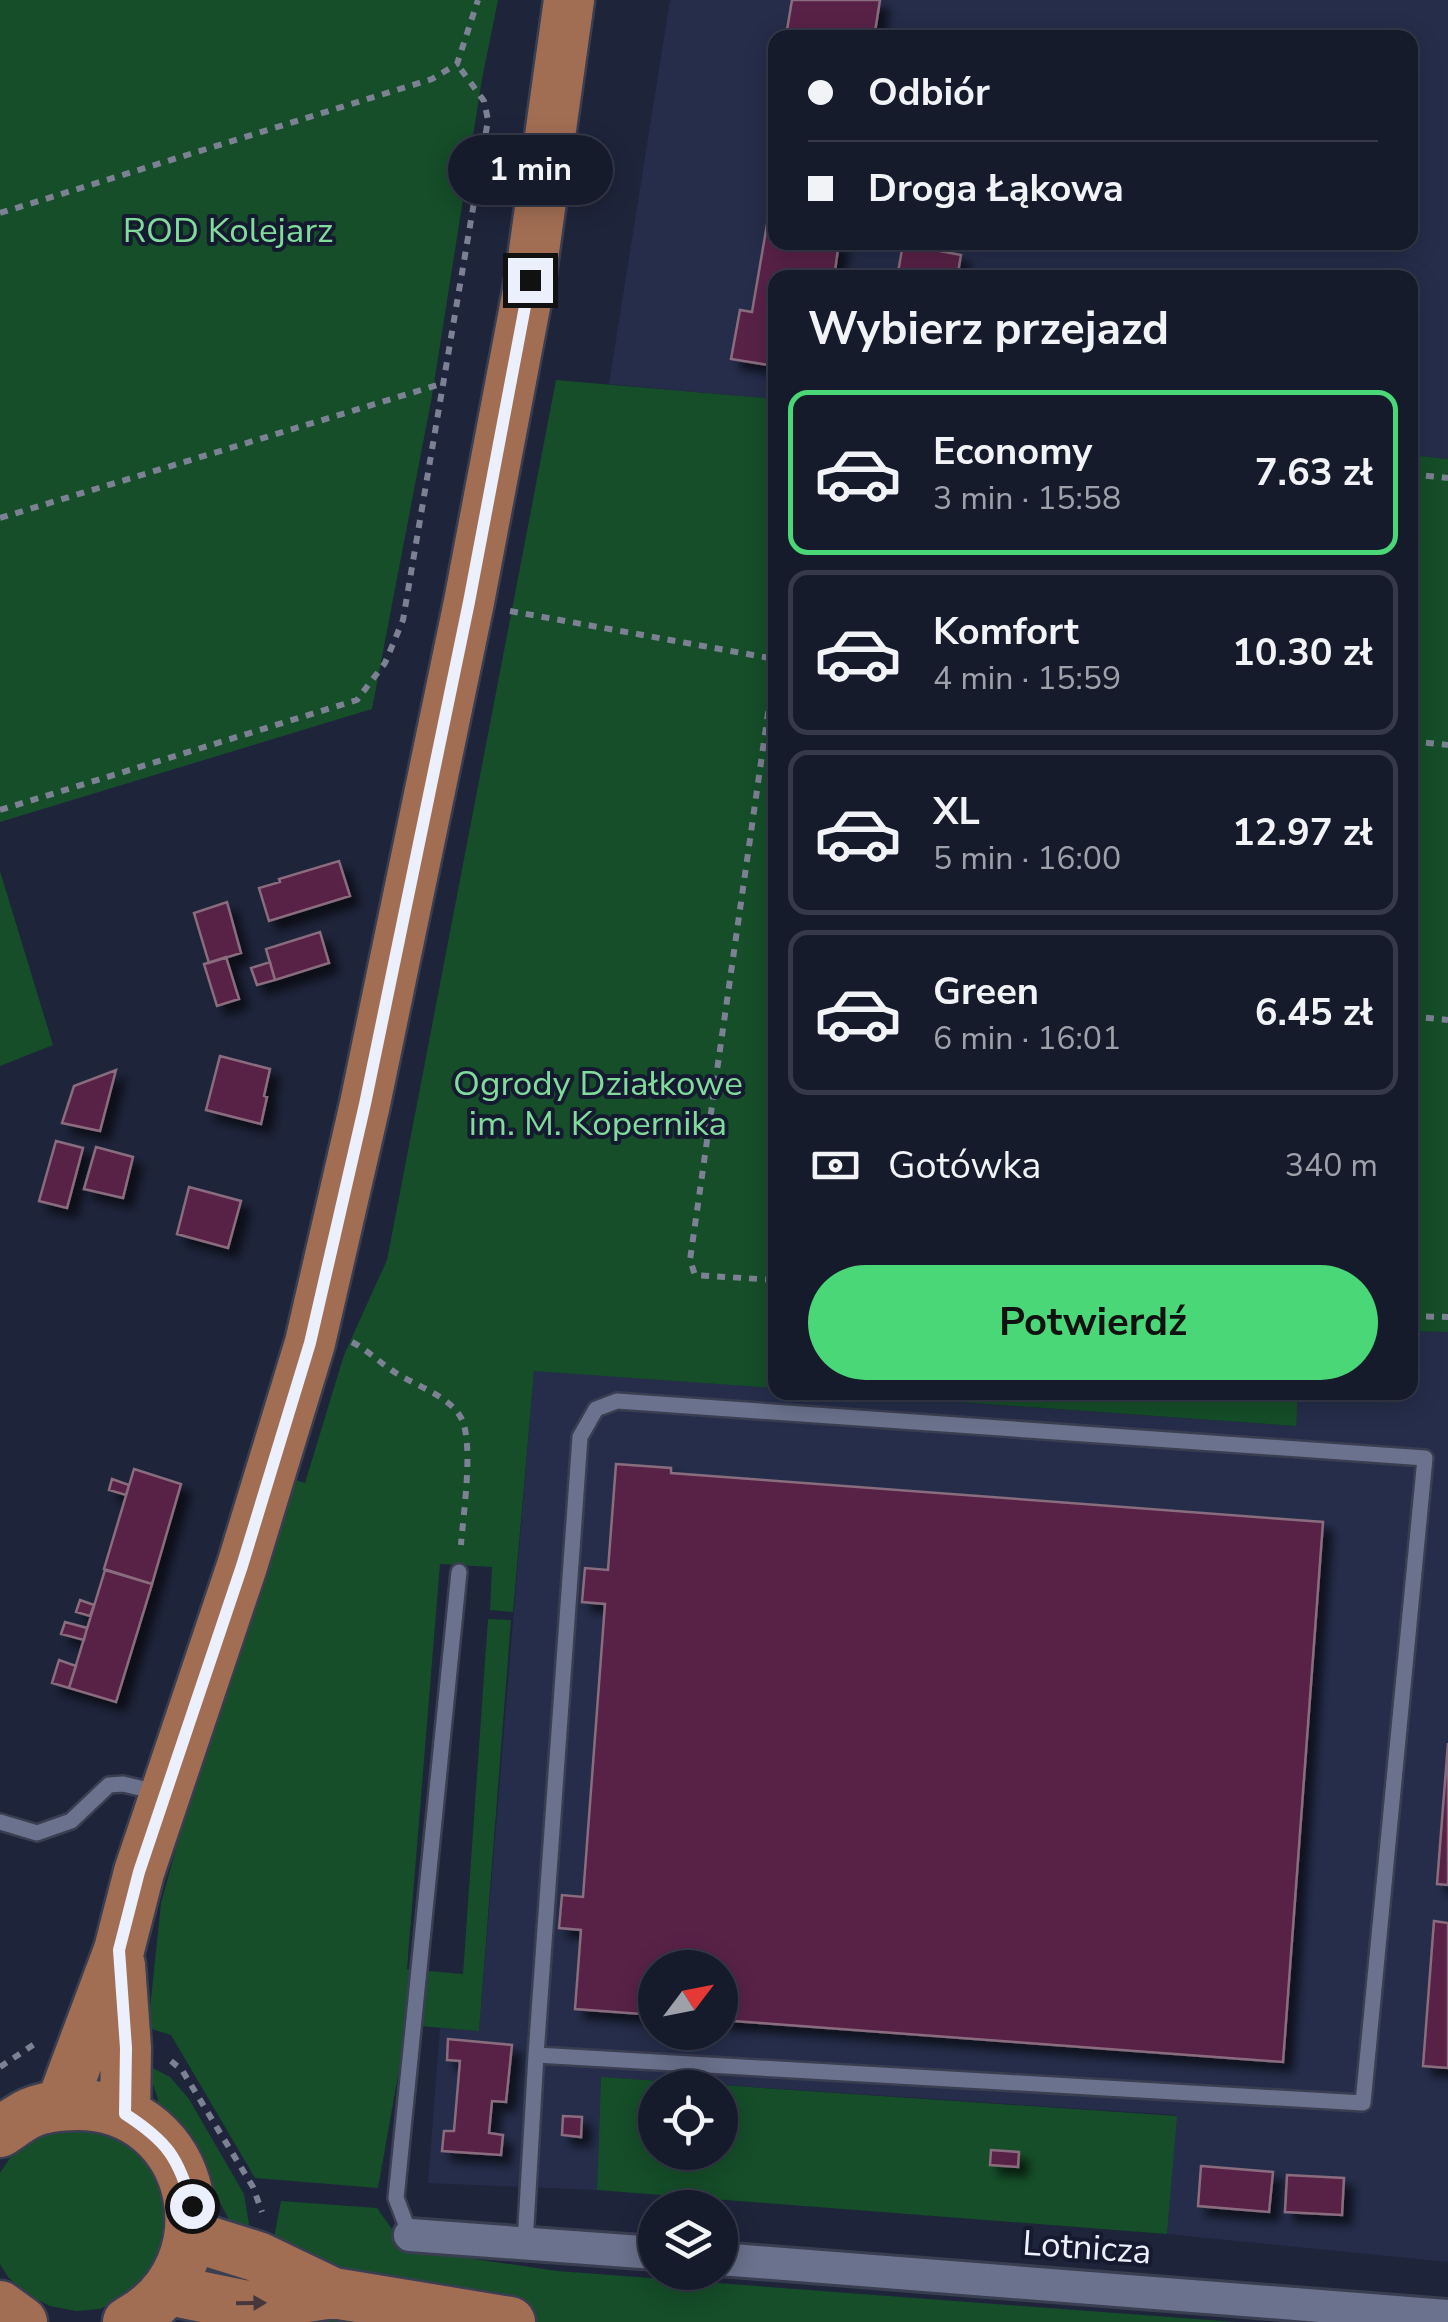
<!DOCTYPE html>
<html lang="pl">
<meta charset="utf-8">
<style>
body{margin:0;font-family:"Nunito Sans",sans-serif;background:#232838;color:#f1f3f6;height:100vh;display:flex;flex-direction:column;font-size:38px;white-space:nowrap}
*{box-sizing:border-box;margin:0}
p{font-size:32px;color:#9ea1a9}
.icon{flex:none;width:55px;height:55px;fill:none;stroke:currentColor;stroke-width:2;stroke-linecap:round;stroke-linejoin:round}
.map{position:relative;flex:1;overflow:hidden}
.side{position:absolute;left:768px;top:270px;width:650px;height:1130px;display:flex;flex-direction:column;background:#161b2c;border-radius:20px;box-shadow:0 5px 25px #0003,0 0 0 2px #353948}
.side>*{flex:none}
.guide{position:absolute;left:768px;top:30px;width:650px;height:220px;border-radius:20px;box-shadow:0 5px 25px #0003,0 0 0 2px #353948;display:grid;align-content:center;height:220px;padding:0 40px;background:#161b2c}
.needle{width:65px;rotate:58deg}
.controls{position:absolute;left:638px;top:1950px;display:grid;gap:20px}
.controls a{display:grid;place-items:center;width:100px;height:100px;border-radius:50%;background:#161b2c;box-shadow:0 5px 25px #0003,0 0 0 2px #353948;font-size:50px}
.end{position:absolute;width:45px;height:45px;margin:-22px;border:12px solid #ecf0fd;background:#111;box-shadow:0 0 0 5px #111}
.from{border-radius:50%}
.bubble{position:absolute;height:70px;border-radius:35px;background:#161b2c;box-shadow:0 5px 25px #0003,0 0 0 2px #353948;font-size:32px;font-weight:700;line-height:70px;text-align:center}
.guide b{display:flex;align-items:center;gap:35px;height:95px;font-size:38px}
.guide b+b{border-top:2px solid #353948}
.guide i{width:25px;height:25px;background:#f1f3f6}
ul{padding:0;list-style:none}
li{display:flex;align-items:center;gap:30px;height:165px;margin:0 20px 15px;padding:0 20px;border:5px solid #353948;border-radius:20px}
li div{flex:1}
li b{display:block;font-size:38px}
li em{font-style:normal;font-weight:700}
li.active{border-color:#49d778}
li>.icon{width:90px;height:90px;stroke-width:1.5}
h2{padding:0 40px;font-size:45px;line-height:120px}
.pay{display:flex;align-items:center;gap:25px;height:110px;padding:0 40px;font-size:38px}
.pay p{margin-inline-start:auto}
.cta{display:flex;gap:20px;margin-top:auto;padding:20px 40px}
.cta a{flex:1;height:115px;border-radius:60px;background:#49d778;color:#111;font-size:40px;font-weight:700;line-height:115px;text-align:center}
.map>svg:first-child{display:block}
.built{fill:#252d4a;fill-rule:evenodd}
.green{fill:#154e29;fill-rule:evenodd}
.building{fill:#582047;stroke:#896d7e;stroke-width:2.5;filter:url(#shadow)}
.lines{fill:none;stroke-linecap:round;stroke-linejoin:round}
.service-casing{stroke:#3a3e51;stroke-width:20}
.minor-casing{stroke:#3a3e51;stroke-width:38}
.primary-casing{stroke:#3a3e51;stroke-width:55}
.path{stroke:#7c8193;stroke-width:6;stroke-dasharray:8 8;stroke-linecap:butt}
.service{stroke:#6a728d;stroke-width:15}
.minor{stroke:#6a728d;stroke-width:32}
.primary{stroke:#a26e53;stroke-width:50}
.oneway{fill:#46373c}
.route{stroke:#ecf0fd;stroke-width:12}
.labels{text-anchor:middle;stroke-width:8;stroke-linejoin:round;paint-order:stroke}
.park-label{font-size:35px;fill:#81db9a;stroke:#151a30}
.street-label{font-size:35px;fill:#ecf0fd;stroke:#151a30}
</style>
<div class="map">
<svg width="1448" height="2322" viewBox="0 0 1448 2322">
<defs>
<filter id="shadow"><feDropShadow dx="9" dy="9" stdDeviation="5" flood-color="#0009"/></filter>
</defs>
<rect width="100%" height="100%" fill="#1e243a"/>
<path class="built" d="M670,0h778v459l-38,-4v-177h-635v121l-166,-15zM775,38h635v204h-635z
M1410,1331l38,1v930l-281,-28 9,-119 -575,-38 -4,113 -169,-7 12,-155 39,2 55,-660 241,18v4l59,1 461,33 3,-33 112,-1zM655,1968h65v64h-65z"/>
<path class="green" d="M0,0h498l-16,79 -50,317 -60,313 -372,113z
M556,380l219,19v989l-241,-17 -21,241 -23,-2 2,-43 -52,-3 -33,405 56,5 25,-355 23,1 -32,411 -72,-6 -29,163 -123,-10 -84,-143 -23,-7 13,-125 36,-131 96,-293 12,4 39,-128 43,-95z
M1410,455l38,4v873l-38,-1z
M0,871l53,174 -53,21z
M834,1393h464l-2,33z
M147,2065l23,12 19,22 55,95 5,30 -4,9 -12,-5 -40,-79 -34,-46z
M601,2077l576,39 -10,118 -570,-44zM655,2088h65v64h-65z
M69,2127l46,6 36,28 19,42 -15,67 -34,31 -22,8 -23,2 -26,-5 -22,-11 -20,-18 -8,-13v-91l10,-15 17,-15 20,-11z
M281,2201l96,7 29,41 151,22 679,51h-978z"/>
<path class="building" d="M792,0h88l-6,38h-76l1,-6 -12,-2z
M770,207l5,1v34h64l-5,36h-59v88l-44,-7 9,-49 12,2z
M903,244l58,11 -4,23h-60z
M339,861l11,35 -81,25 -10,-33 21,-6 -1,-3z
M227,902l14,51 -32,10 -15,-50z
M320,932l9,31 -54,17 -9,-31z
M226,957l13,42 -22,7 -13,-42z
M270,962l5,18 -18,5 -6,-17z
M220,1056l50,13 -6,27 3,1 -6,27 -55,-14z
M116,1070l-16,61 -38,-8 12,-37z
M56,1141l27,7 -16,60 -28,-7z
M96,1147l37,10 -10,41 -39,-9z
M189,1187l52,14 -13,47 -51,-14z
M616,1464l55,4v5l652,49 -40,540 -563,-42v-52h-65v47l-80,-6 6,-79 -22,-2 3,-33 21,2 22,-293 -23,-2 3,-34 23,2z
M134,1469l47,15 -29,100 -48,-15z
M112,1479l17,6 -3,10 -17,-5z
M105,1570l47,14 -36,118 -47,-14z
M80,1600l14,5 -4,11 -14,-4z
M65,1622l22,6 -3,12 -23,-6z
M59,1660l17,6 -7,22 -17,-5z
M1448,1743v142l-11,-1z
M1434,1921l14,2v145l-25,-2z
M448,2039l64,6 -6,57 -14,-1 -3,32 14,2 -2,20 -59,-4 2,-20h10l6,-70 -13,-1z
M563,2116l19,1 -1,20 -19,-2z
M991,2150l28,2 -1,15 -28,-2z
M1201,2166l72,6 -4,40 -71,-6z
M1287,2175l57,3 -2,37 -57,-3z"/>
<g class="lines">
<g class="service-casing">
<path id="service" d="M0,1822l37,11 34,-12 38,-36 14,-1 38,9
M410,2235l-14,-37 63,-626
M525,2243l11,-188 44,-618 16,-28 21,-8 808,57 -62,645 -827,-48"/>
</g>
<g class="minor-casing">
<path id="minor" d="M410,2235l245,18
M720,2259l728,57"/>
</g>
<g class="primary-casing">
<path id="primary" d="M120,1965l6,83 -1,66
M61,2105l58,-155 20,-78 103,-306 68,-223 55,-239 104,-502 61,-322 39,-280
M0,2132c8,-5 17,-12 26,-17 15,-8 34,-10 52,-10 120,0 155,161 50,217
M191,2236l67,21 75,36 177,29
M169,2290l78,16 86,-13
M0,2306l22,16"/>
</g>
<path class="path" d="M0,213l432,-134 25,-15 21,-64
M1410,474l38,4
M0,518l444,-135
M510,611l265,48
M775,664l-85,596 5,15 80,5
M1410,741l38,4
M0,810l357,-110 28,-37 18,-43 85,-500 -4,-19 -27,-37
M1410,1016l38,4
M1410,1316l38,1
M352,1342c17,9 29,22 44,31 19,12 52,23 64,43 15,23 3,99 1,129
M171,2061l11,9 71,117 9,25
M0,2067l36,-24"/>
<use href="#service" class="service"/>
<use href="#minor" class="minor"/>
<use href="#primary" class="primary"/>
</g>
<defs><path id="oneway-solid" d="M-6-.8H1V-3.2L6.5 0L1 3.2V.8H-6Z" transform="scale(2.5)"/></defs>
<use class="oneway" href="#oneway-solid" transform="translate(251 2303) rotate(-1)"/>
<g class="lines">
<path class="route" d="M192,2206c-13,-48 -25,-65 -67,-92l1,-66 -7,-98 20,-78 103,-306 68,-223 55,-239 64,-309 40,-193 61,-322"/>
</g>
<g class="labels">
<g class="park-label">
<text x="228" y="242">ROD Kolejarz</text>
<text x="598" y="1095">Ogrody Działkowe<tspan x="598" dy="40">im. M. Kopernika</tspan></text>
</g>
<g class="street-label">
<text transform="translate(1087 2247) rotate(4)" y="12">Lotnicza</text>
</g>
</g>
</svg>
<div class="controls">
<a><svg class="needle" viewBox="-14 -14 28 28"><path d="M0-13l5 13h-10z" fill="#e53935"/><path d="M0 13l5-13h-10z" fill="#9ea1a9"/></svg></a>
<a><svg class="icon" aria-label="locate" viewBox="0 0 24 24"><circle cx="12" cy="12" r="6"/><path d="M12 2v4M12 18v4M2 12h4M18 12h4"/></svg></a>
<a><svg class="icon" aria-label="layers" viewBox="0 0 24 24"><path d="M12 4l9 5-9 5-9-5zM3 14l9 5 9-5"/></svg></a>
</div>
<i class="end from" style="left:192px;top:2206px"></i>
<i class="end" style="left:530px;top:280px"></i>
<div class="bubble" style="left:448px;top:135px;width:165px">1 min</div>
<div class="guide">
<b><i class="from"></i>Odbiór</b>
<b><i></i>Droga Łąkowa</b>
</div>
<section class="side">
<h2>Wybierz przejazd</h2>
<ul>
<li class="active"><svg class="icon" aria-label="car" viewBox="0 0 24 24"><path d="M5 17H2v-5l4-1 3-4h7l3 4 3 1v5h-3M9 17h6M6 11h13"/><circle cx="7" cy="17" r="2"/><circle cx="17" cy="17" r="2"/></svg><div><b>Economy</b><p>3 min · 15:58</p></div><em>7.63 zł</em></li>
<li><svg class="icon" aria-label="car" viewBox="0 0 24 24"><path d="M5 17H2v-5l4-1 3-4h7l3 4 3 1v5h-3M9 17h6M6 11h13"/><circle cx="7" cy="17" r="2"/><circle cx="17" cy="17" r="2"/></svg><div><b>Komfort</b><p>4 min · 15:59</p></div><em>10.30 zł</em></li>
<li><svg class="icon" aria-label="car" viewBox="0 0 24 24"><path d="M5 17H2v-5l4-1 3-4h7l3 4 3 1v5h-3M9 17h6M6 11h13"/><circle cx="7" cy="17" r="2"/><circle cx="17" cy="17" r="2"/></svg><div><b>XL</b><p>5 min · 16:00</p></div><em>12.97 zł</em></li>
<li><svg class="icon" aria-label="car" viewBox="0 0 24 24"><path d="M5 17H2v-5l4-1 3-4h7l3 4 3 1v5h-3M9 17h6M6 11h13"/><circle cx="7" cy="17" r="2"/><circle cx="17" cy="17" r="2"/></svg><div><b>Green</b><p>6 min · 16:01</p></div><em>6.45 zł</em></li>
</ul>
<div class="pay"><svg class="icon" aria-label="cash" viewBox="0 0 24 24"><path d="M3 7h18v10H3z"/><circle cx="12" cy="12" r="2"/></svg>Gotówka<p>340 m</p></div>
<div class="cta"><a>Potwierdź</a></div>
</section>
</div>
